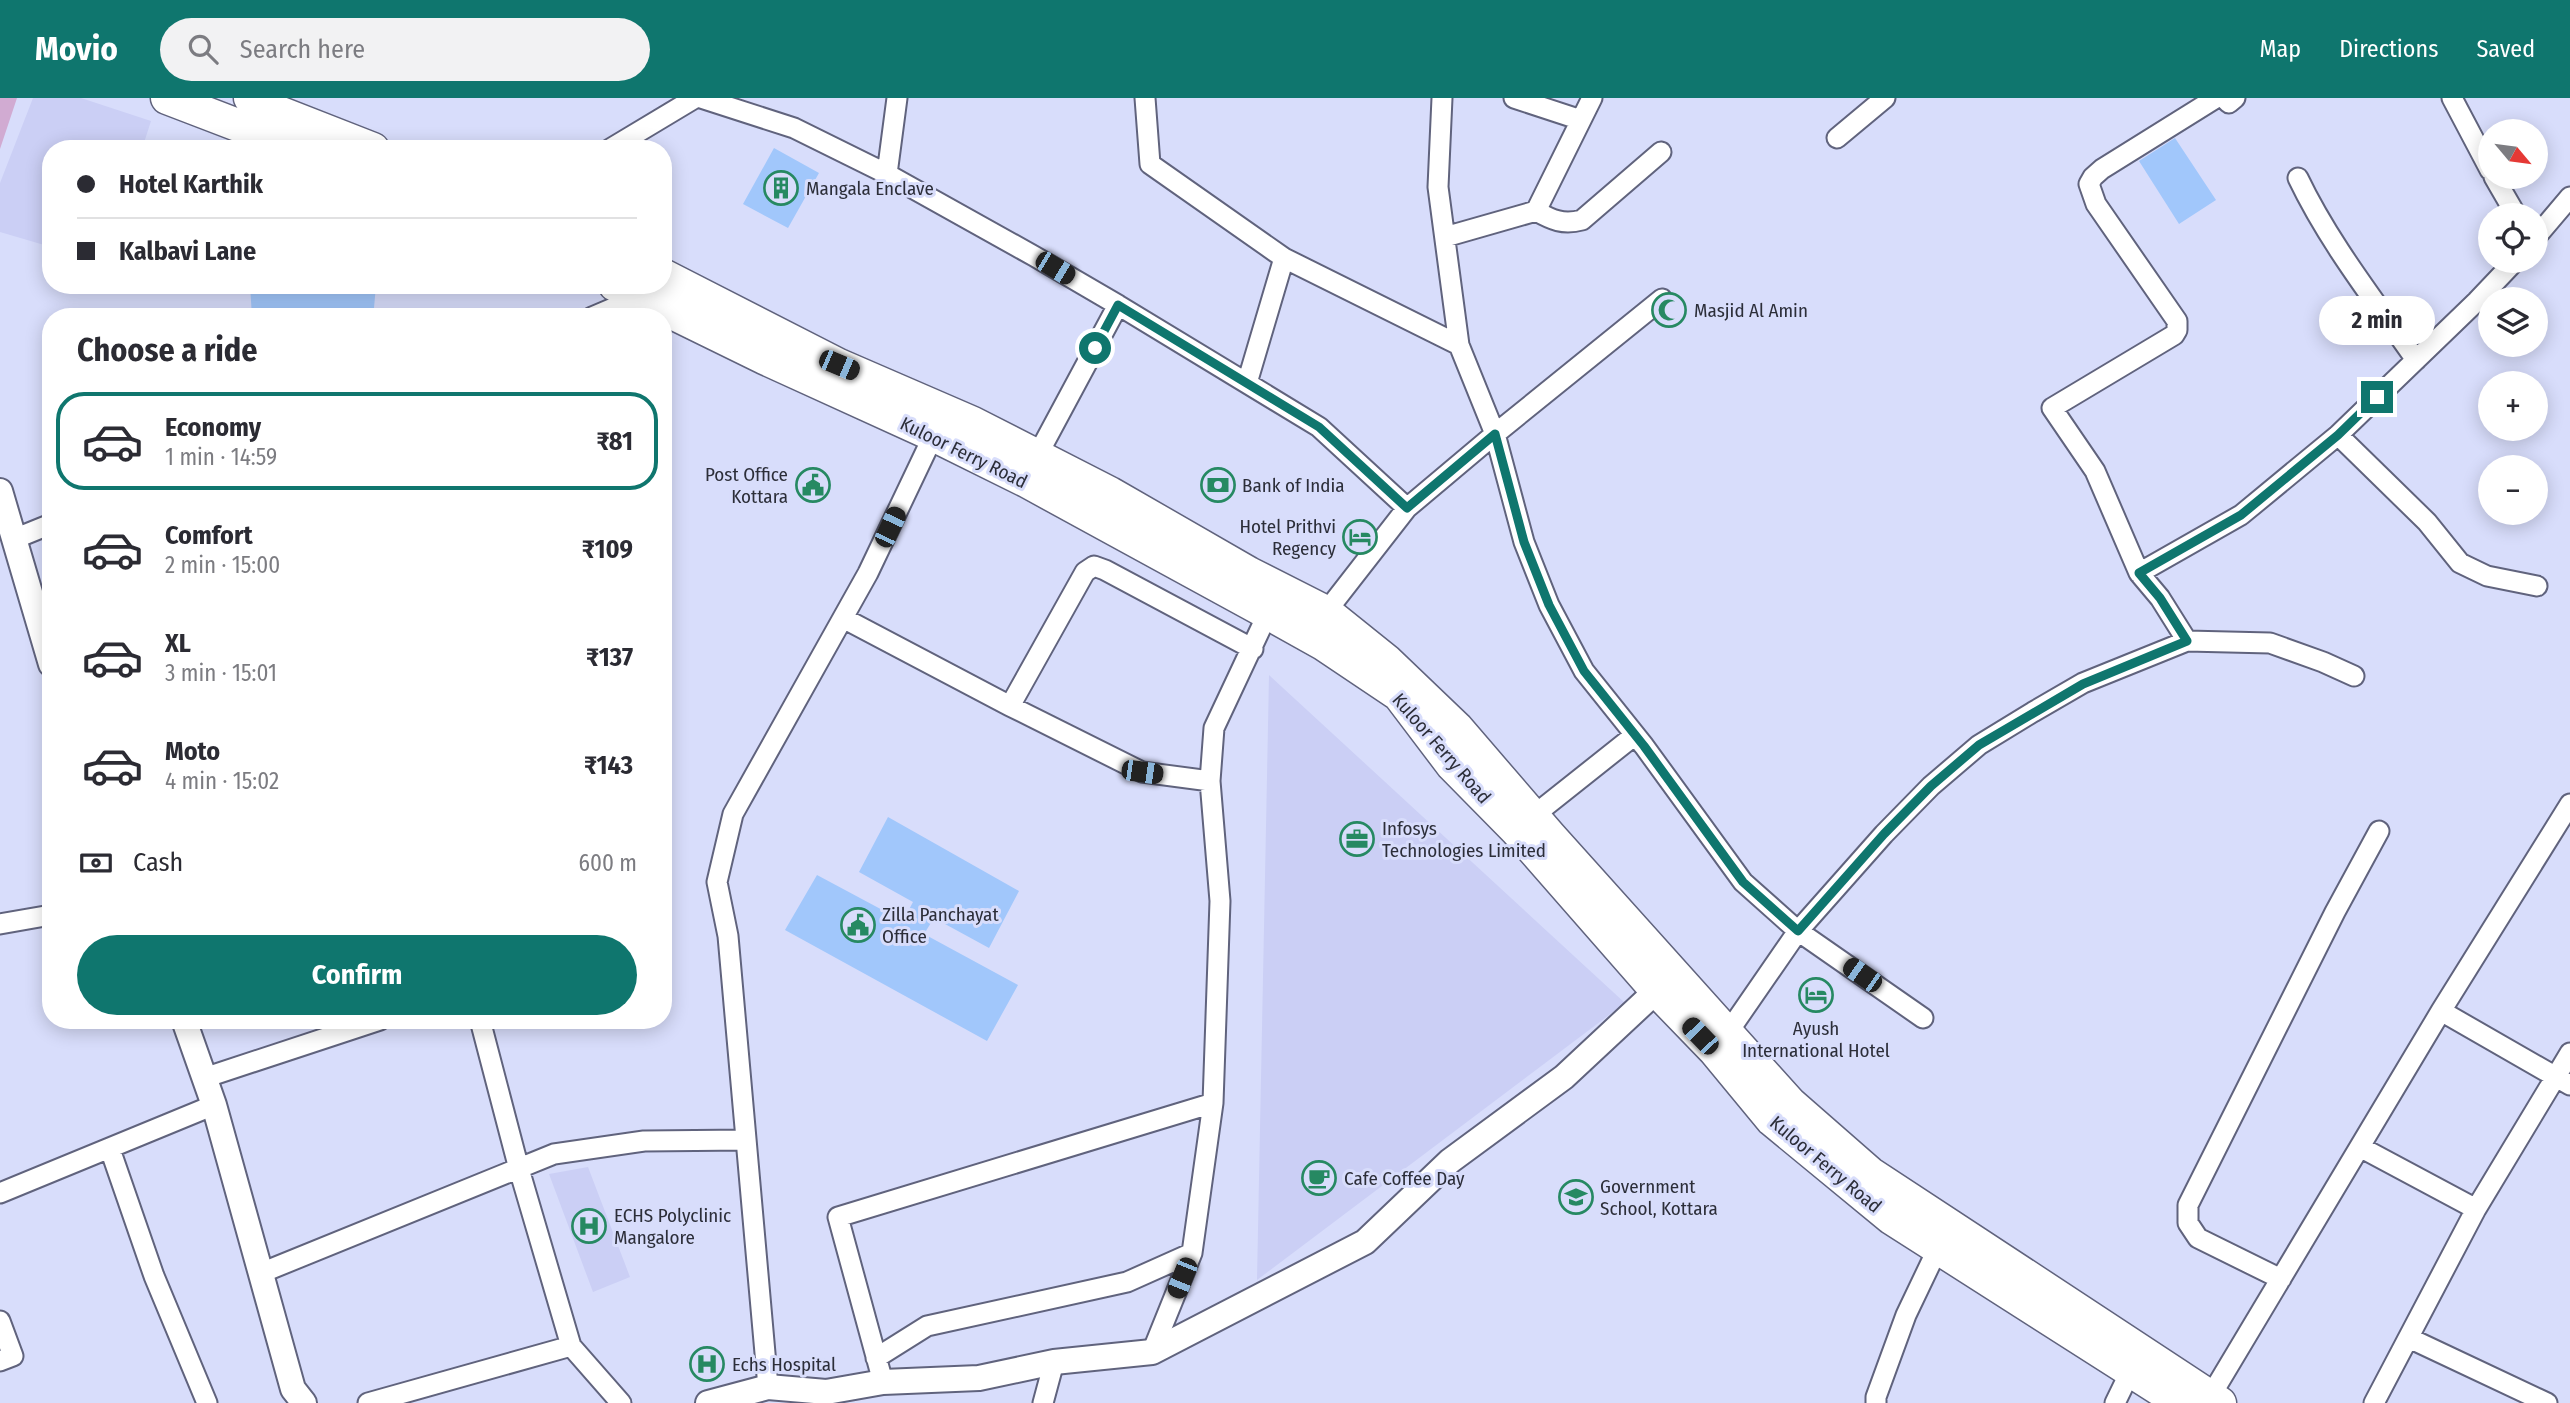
<!DOCTYPE html>
<meta charset="utf-8">
<style>
body{margin:0;font-family:"Fira Sans Condensed",sans-serif;background:#f2f2f3;color:#2b2b33;height:100vh;display:flex;flex-direction:column;font-size:26px;white-space:nowrap}
*{box-sizing:border-box;margin:0}
p{font-size:23px;color:#7c7c81}
.icon{flex:none;width:38px;height:38px;fill:none;stroke:currentColor;stroke-width:2;stroke-linecap:round;stroke-linejoin:round}
.map{position:relative;flex:1;overflow:hidden}
.drawer{position:absolute;left:42px;top:210px;width:630px;height:721px;display:flex;flex-direction:column;background:#fff;border-radius:28px;box-shadow:0 4px 18px #0003}
.drawer>*{flex:none}
.guide{position:absolute;left:42px;top:42px;width:630px;height:154px;border-radius:28px;box-shadow:0 4px 18px #0003;display:grid;align-content:center;height:154px;padding:0 35px;background:#fff}
.needle{width:46px;rotate:119deg}
.fabs{position:absolute;left:2478px;top:21px;display:grid;gap:14px}
.fabs a{display:grid;place-items:center;width:70px;height:70px;border-radius:50%;background:#fff;box-shadow:0 4px 18px #0003;font-size:35px}
.end{position:absolute;width:32px;height:32px;margin:-16px;border:9px solid #0f766e;background:#fff;box-shadow:0 0 0 4px #fff}
.from{border-radius:50%}
.bubble{position:absolute;height:49px;border-radius:24px;background:#fff;box-shadow:0 4px 18px #0003;font-size:23px;font-weight:700;line-height:49px;text-align:center}
.car{position:absolute;width:21px;height:42px;margin:-21px -10px;border-radius:9px;box-shadow:0 0 5px 2px #0007;background:linear-gradient(#222 24%,#8ab4d8 0 40%,#222 0 76%,#8ab4d8 0 86%,#222 0)}
.guide b{display:flex;align-items:center;gap:24px;height:66px;font-size:26px}
.guide b+b{border-top:2px solid #e1e1e2}
.guide i{width:18px;height:18px;background:#2b2b33}
ul{padding:0;list-style:none}
li{display:flex;align-items:center;gap:21px;height:98px;margin:0 14px 10px;padding:0 21px;border:4px solid transparent;border-radius:28px}
li div{flex:1}
li b{display:block;font-size:26px}
li em{font-style:normal;font-weight:700}
li.current{border-color:#0f766e}
li>.icon{width:63px;height:63px;stroke-width:1.5}
h2{padding:0 35px;font-size:32px;line-height:84px}
.pay{display:flex;align-items:center;gap:18px;height:77px;padding:0 35px;font-size:26px}
.pay p{margin-inline-start:auto}
.cta{display:flex;gap:14px;margin-top:auto;padding:14px 35px}
.cta a{flex:1;height:80px;border-radius:42px;background:#0f766e;color:#fff;font-size:28px;font-weight:700;line-height:80px;text-align:center}
header{display:flex;align-items:center;gap:42px;box-sizing:border-box;height:98px;padding:0 35px;background:#0f766e;color:#fff}
header strong{font-size:33px}
nav{display:flex;gap:38px;margin-inline-start:auto;font-size:24px}
.search{width:490px;height:63px;background:#f2f2f3;display:flex;align-items:center;gap:18px;box-sizing:border-box;padding:0 24px;border-radius:38px;color:#7c7c81;font-size:26px}
.map>svg:first-child{display:block}
.built{fill:#cbcff5}
.green{fill:#d1abd2}
.building{fill:#a1c7fb}
.lines{fill:none;stroke-linecap:round;stroke-linejoin:round}
.minor-casing{stroke:#60637d;stroke-width:23}
.tertiary-casing{stroke:#60637d;stroke-width:28}
.primary-casing{stroke:#60637d;stroke-width:35}
.minor{stroke:#fff;stroke-width:19}
.tertiary{stroke:#fff;stroke-width:24}
.primary{stroke:#fff;stroke-width:32}
.route{stroke:#0f766e;stroke-width:9}
.labels{text-anchor:middle;stroke-width:6;stroke-linejoin:round;paint-order:stroke}
.poi-label{font-size:19px;fill:#2c2e39;stroke:#d8ddfb;text-anchor:start}
.street-label{font-size:19px;fill:#2c2e39;stroke:#d8ddfb}
</style>
<header>
<strong>Movio</strong>
<div class="search"><svg class="icon" aria-label="search" viewBox="0 0 24 24"><circle cx="10" cy="10" r="6"/><path d="M15 15l6 6"/></svg>Search here</div>
<nav><a>Map</a><a>Directions</a><a>Saved</a></nav>
</header>
<div class="map">
<svg width="2570" height="1305" viewBox="0 0 2570 1305">
<rect width="100%" height="100%" fill="#d8ddfb"/>
<path class="built" d="M33,0h48l70,23 -9,28h-91v98l-51,-15v-49z
M1269,577l356,328 -368,277z
M588,1069l42,110 -37,15 -44,-118z"/>
<path class="green" d="M0,0h17l-17,51z"/>
<path class="building" d="M2175,40l41,62 -37,24 -40,-63z
M774,50l45,25 -31,55 -45,-24z
M250,187h126l-2,23 -67,9h-55z
M888,719l131,74 -30,57 -55,-30 -10,16 94,51 -31,56 -202,-111 32,-55 86,46 10,-19 -54,-30z"/>
<g class="lines">
<g class="minor-casing">
<path id="minor" d="M701,0l93,30 93,46
M897,0l-10,76 147,82 84,49
M1145,0l5,66 134,94
M1442,0l-4,89 21,158
M1514,0l67,22
M2224,0l5,5 6,-5
M2452,0l38,72
M1837,40l48,-40
M610,51l85,-51
M2494,79l22,38
M2298,80c31,65 77,123 118,182
M1536,113l56,-113
M1445,139l91,-26c16,9 27,14 46,9l79,-68
M2536,139l34,-40
M1662,201l-167,135 29,108 25,63 35,66 60,75 99,136 55,49 125,87
M592,219l47,-20
M1247,285l37,-125 175,87 36,89 -88,74 -81,104
M2338,337l89,87 33,41 27,13 50,10
M1037,358l81,-151 201,122 88,81
M14,441l37,-15
M2139,475l-44,-102 -43,-63 122,-73 3,-5v-9l-81,-117 -7,-20 4,-7 9,-8 114,-71
M843,520l167,88 132,66 68,9
M2187,543l-27,-43 -21,-25 102,-58 97,-80 139,-134 38,-40
M1010,608l75,-134 9,-6 11,4 148,79
M1533,718l102,-81
M0,826l51,-9
M2441,913l129,74
M480,922l39,149 52,177 50,57
M1722,943l76,-110 86,-97 47,-48 48,-41 54,-33 50,-29 104,-42 83,2 53,19 31,14
M204,980l176,-58
M2360,1049l116,62
M110,1051l44,127 53,127
M0,1095l214,-88
M261,1175l293,-119 90,-13 102,-1
M2281,1181l-83,-41 -10,-15v-18l147,-293 44,-81
M0,1223l13,35 -13,5
M2409,1240l138,65
M1152,1254l40,-99 21,-150 7,-202 -10,-120 4,-53 54,-115
M876,1260l51,-32 200,-44 65,-29
M883,1284l-45,-165 375,-114
M768,1289l-40,-451 -11,-54 16,-68 135,-241 69,-145
M2210,1299l231,-386 129,-207
M368,1305l203,-57
M1043,1305l11,-41
M1876,1305v-6l30,-82 32,-67
M2115,1305l16,-33
M2374,1305l102,-194 94,-156"/>
</g>
<g class="tertiary-casing">
<path id="tertiary" d="M0,393l51,173
M184,922l30,85 79,284 11,14
M708,1305l60,-16 58,5 57,-10 96,-4 75,-16 98,-10 213,-110 85,-81 114,-84 104,-97"/>
</g>
<g class="primary-casing">
<path id="primary" d="M167,0l133,51
M250,0l26,13 97,38
M663,177l176,90 134,58 137,70 139,80 77,39 61,49 70,67 93,108 240,267 80,70 350,230
M615,187l149,73 169,77 93,46 247,135 50,28 76,51 53,70 64,65 140,160 59,61 57,69 119,98 290,185"/>
</g>
<use href="#minor" class="minor"/>
<use href="#tertiary" class="tertiary"/>
<use href="#primary" class="primary"/>
</g>
<g class="lines">
<path class="route" d="M1095,250l23,-43 201,122 88,81 88,-74 29,108 25,63 35,66 60,75 99,136 55,49 86,-97 47,-48 48,-41 104,-61 104,-43 -27,-43 -21,-25 102,-58 97,-80 39,-38"/>
</g>
<defs>
<g id="building-ring" transform="scale(1.75)"><circle r="9.5" fill="#d8ddfb" stroke="#268962" stroke-width="1.5"/><path d="M-4-6H4V6H1V3H-1V6H-4ZM-2.5-4.3h1.7v1.8h-1.7ZM.8-4.3h1.7v1.8H.8ZM-2.5-1h1.7V.8h-1.7ZM.8-1h1.7V.8H.8Z" fill="#268962"/></g>
<g id="mosque-ring" transform="scale(1.75)"><circle r="9.5" fill="#d8ddfb" stroke="#268962" stroke-width="1.5"/><path d="M3.5-4.9A6 6 0 1 0 3.5 4.9A5 5 0 1 1 3.5-4.9Z" fill="#268962"/></g>
<g id="civic-ring" transform="scale(1.75)"><circle r="9.5" fill="#d8ddfb" stroke="#268962" stroke-width="1.5"/><path d="M-.6-6.5H3V-4.5H.6V-3L4-1V1h2V6H-6V1h2V-1L-.6-3ZM-1.2 2.5V6h2.4V2.5Z" fill="#268962"/></g>
<g id="bank-ring" transform="scale(1.75)"><circle r="9.5" fill="#d8ddfb" stroke="#268962" stroke-width="1.5"/><path d="M-6-4H6V4H-6ZM0-2.3a2.3 2.3 0 1 0 0 4.6a2.3 2.3 0 1 0 0-4.6Z" fill="#268962"/></g>
<g id="hotel-ring" transform="scale(1.75)"><circle r="9.5" fill="#d8ddfb" stroke="#268962" stroke-width="1.5"/><path d="M-6-4.5h1.5V1H6V5H4.5V3h-9V5H-6ZM-4 0a1.8 1.8 0 1 1 3.6 0ZM.5 0V-2.5h3Q6-2.5 6 0Z" fill="#268962"/></g>
<g id="office-ring" transform="scale(1.75)"><circle r="9.5" fill="#d8ddfb" stroke="#268962" stroke-width="1.5"/><path d="M-6-3h4V-5.5h4V-3h4V5H-6ZM-1-4.5V-3h2v-1.5ZM-6 0V1H6V0Z" fill="#268962"/></g>
<g id="cafe-ring" transform="scale(1.75)"><circle r="9.5" fill="#d8ddfb" stroke="#268962" stroke-width="1.5"/><path d="M-5.5-4.5H6V0H3Q3 3.5 0 3.5H-2.5Q-5.5 3.5-5.5 0ZM3-3.2v2h1.7v-2ZM-6 4.5H4V6H-6Z" fill="#268962"/></g>
<g id="school-ring" transform="scale(1.75)"><circle r="9.5" fill="#d8ddfb" stroke="#268962" stroke-width="1.5"/><path d="M0-5L7-2L0 1L-7-2ZM-4 1L0 2.5L4 1V4Q0 6-4 4Z" fill="#268962"/></g>
<g id="hospital-ring" transform="scale(1.75)"><circle r="9.5" fill="#d8ddfb" stroke="#268962" stroke-width="1.5"/><path d="M-5-5h3v3.5h4V-5h3V5h-3V1.5h-4V5h-3Z" fill="#268962"/></g>
</defs>
<g fill-rule="evenodd">
<use href="#building-ring" x="781" y="90"/>
<use href="#mosque-ring" x="1669" y="212"/>
<use href="#civic-ring" x="813" y="387"/>
<use href="#bank-ring" x="1218" y="387"/>
<use href="#hotel-ring" x="1360" y="439"/>
<use href="#office-ring" x="1357" y="741"/>
<use href="#civic-ring" x="858" y="827"/>
<use href="#hotel-ring" x="1816" y="897"/>
<use href="#cafe-ring" x="1319" y="1080"/>
<use href="#school-ring" x="1576" y="1099"/>
<use href="#hospital-ring" x="589" y="1128"/>
<use href="#hospital-ring" x="707" y="1266"/>
</g>
<g class="labels">
<g class="poi-label">
<text x="806" y="97">Mangala Enclave</text>
<text x="1694" y="219">Masjid Al Amin</text>
<text x="788" y="383" text-anchor="end">Post Office<tspan x="788" dy="22">Kottara</tspan></text>
<text x="1242" y="394">Bank of India</text>
<text x="1336" y="435" text-anchor="end">Hotel Prithvi<tspan x="1336" dy="22">Regency</tspan></text>
<text x="1382" y="737">Infosys<tspan x="1382" dy="22">Technologies Limited</tspan></text>
<text x="882" y="823">Zilla Panchayat<tspan x="882" dy="22">Office</tspan></text>
<text x="1816" y="937" text-anchor="middle">Ayush<tspan x="1816" dy="22">International Hotel</tspan></text>
<text x="1344" y="1087">Cafe Coffee Day</text>
<text x="1600" y="1095">Government<tspan x="1600" dy="22">School, Kottara</tspan></text>
<text x="614" y="1124">ECHS Polyclinic<tspan x="614" dy="22">Mangalore</tspan></text>
<text x="732" y="1273">Echs Hospital</text>
</g>
<g class="street-label">
<text transform="translate(964 354) rotate(26)" y="7">Kuloor Ferry Road</text>
<text transform="translate(1442 650) rotate(49)" y="7">Kuloor Ferry Road</text>
<text transform="translate(1826 1066) rotate(40)" y="7">Kuloor Ferry Road</text>
</g>
</g>
</svg>
<div class="fabs">
<a><svg class="needle" viewBox="-14 -14 28 28"><path d="M0-13l5 13h-10z" fill="#e53935"/><path d="M0 13l5-13h-10z" fill="#7c7c81"/></svg></a>
<a><svg class="icon" aria-label="locate" viewBox="0 0 24 24"><circle cx="12" cy="12" r="6"/><path d="M12 2v4M12 18v4M2 12h4M18 12h4"/></svg></a>
<a><svg class="icon" aria-label="layers" viewBox="0 0 24 24"><path d="M12 4l9 5-9 5-9-5zM3 14l9 5 9-5"/></svg></a>
<a>+</a>
<a>−</a>
</div>
<i class="end from" style="left:1095px;top:250px"></i>
<i class="end" style="left:2377px;top:299px"></i>
<div class="bubble" style="left:2319px;top:198px;width:116px">2 min</div>
<i class="car" style="left:1055px;top:170px;rotate:121deg"></i>
<i class="car" style="left:839px;top:267px;rotate:113deg"></i>
<i class="car" style="left:890px;top:429px;rotate:25deg"></i>
<i class="car" style="left:1142px;top:674px;rotate:98deg"></i>
<i class="car" style="left:1862px;top:877px;rotate:305deg"></i>
<i class="car" style="left:1700px;top:938px;rotate:316deg"></i>
<i class="car" style="left:1182px;top:1180px;rotate:202deg"></i>
<div class="guide">
<b><i class="from"></i>Hotel Karthik</b>
<b><i></i>Kalbavi Lane</b>
</div>
<section class="drawer">
<h2>Choose a ride</h2>
<ul>
<li class="current"><svg class="icon" aria-label="car" viewBox="0 0 24 24"><path d="M5 17H2v-5l4-1 3-4h7l3 4 3 1v5h-3M9 17h6M6 11h13"/><circle cx="7" cy="17" r="2"/><circle cx="17" cy="17" r="2"/></svg><div><b>Economy</b><p>1 min · 14:59</p></div><em>₹81</em></li>
<li><svg class="icon" aria-label="car" viewBox="0 0 24 24"><path d="M5 17H2v-5l4-1 3-4h7l3 4 3 1v5h-3M9 17h6M6 11h13"/><circle cx="7" cy="17" r="2"/><circle cx="17" cy="17" r="2"/></svg><div><b>Comfort</b><p>2 min · 15:00</p></div><em>₹109</em></li>
<li><svg class="icon" aria-label="car" viewBox="0 0 24 24"><path d="M5 17H2v-5l4-1 3-4h7l3 4 3 1v5h-3M9 17h6M6 11h13"/><circle cx="7" cy="17" r="2"/><circle cx="17" cy="17" r="2"/></svg><div><b>XL</b><p>3 min · 15:01</p></div><em>₹137</em></li>
<li><svg class="icon" aria-label="car" viewBox="0 0 24 24"><path d="M5 17H2v-5l4-1 3-4h7l3 4 3 1v5h-3M9 17h6M6 11h13"/><circle cx="7" cy="17" r="2"/><circle cx="17" cy="17" r="2"/></svg><div><b>Moto</b><p>4 min · 15:02</p></div><em>₹143</em></li>
</ul>
<div class="pay"><svg class="icon" aria-label="cash" viewBox="0 0 24 24"><path d="M3 7h18v10H3z"/><circle cx="12" cy="12" r="2"/></svg>Cash<p>600 m</p></div>
<div class="cta"><a>Confirm</a></div>
</section>
</div>
